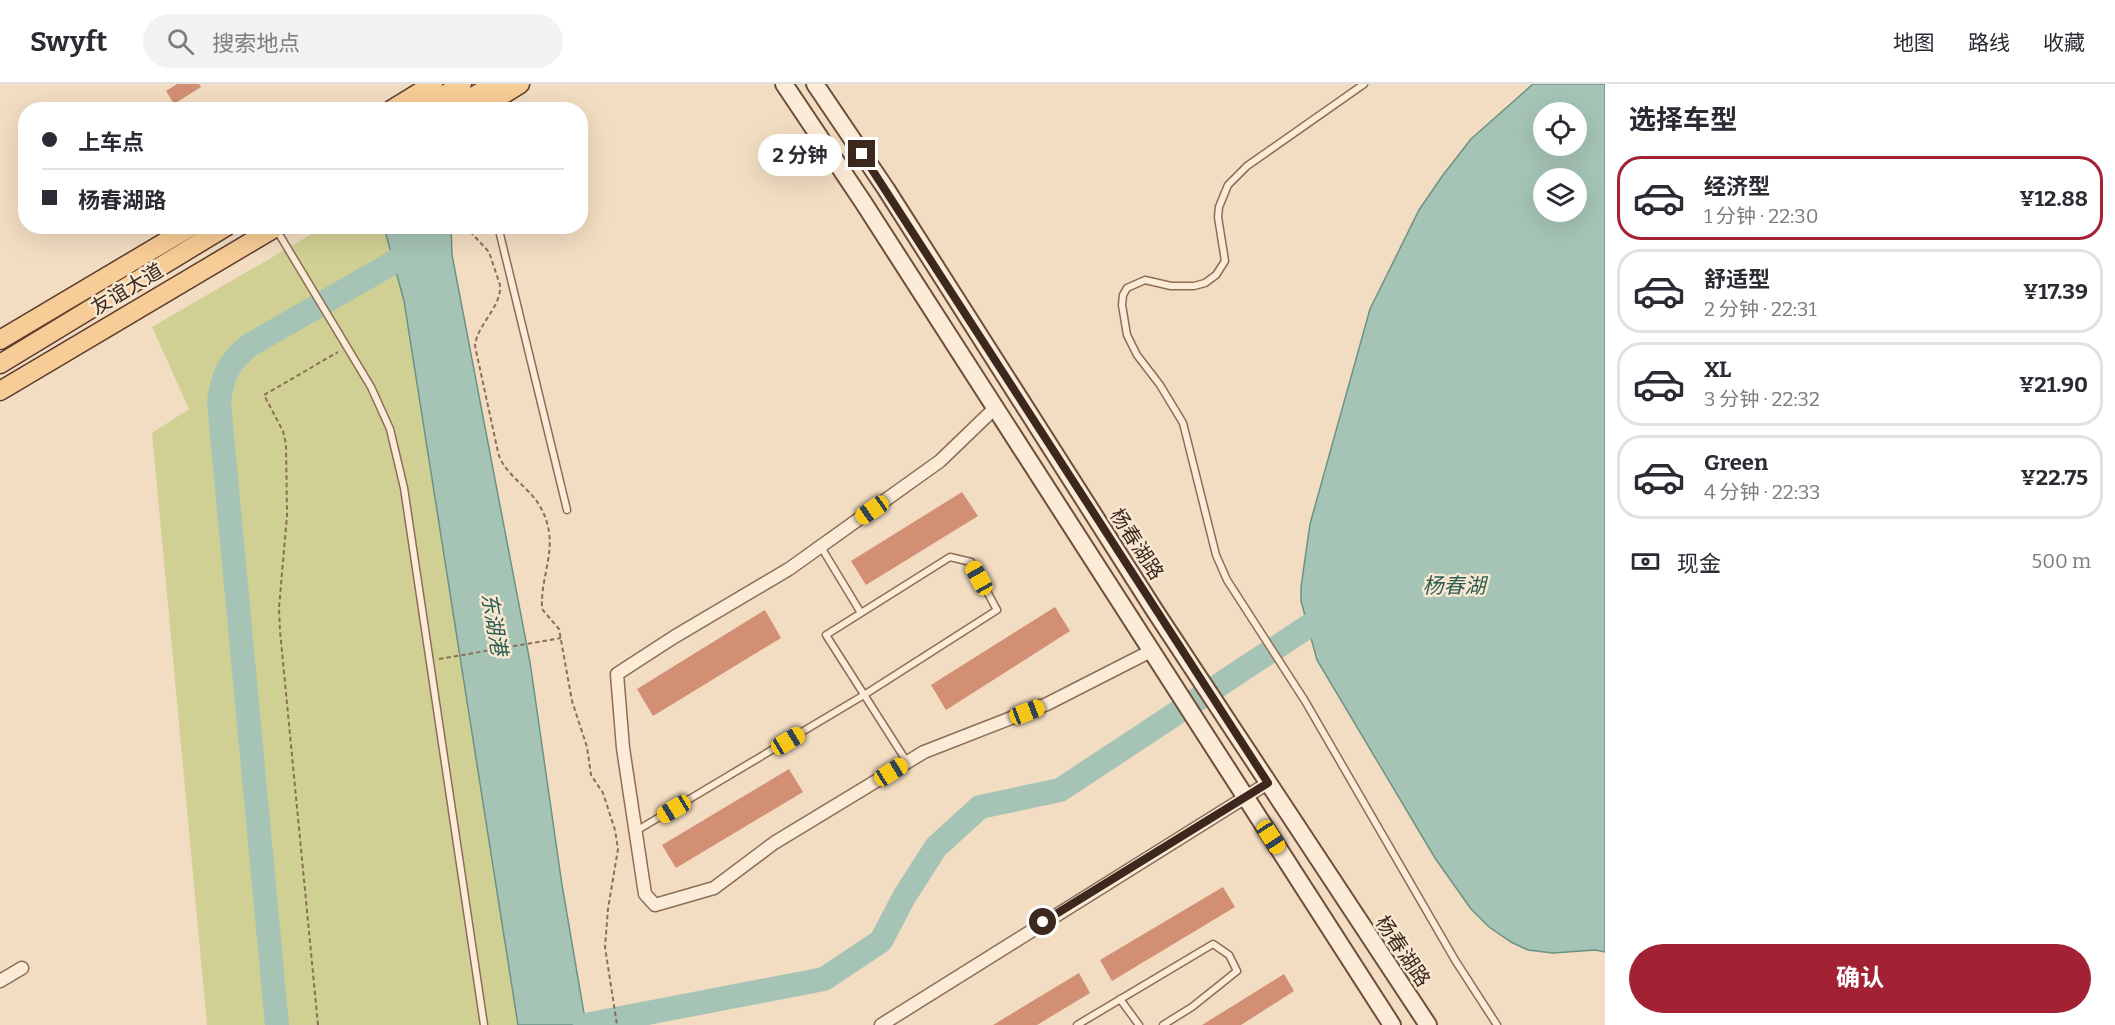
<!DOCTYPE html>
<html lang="zh">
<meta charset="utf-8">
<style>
body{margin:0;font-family:Bitter,"Noto Sans SC",serif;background:#f2f2f3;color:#2b2b33;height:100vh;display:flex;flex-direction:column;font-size:22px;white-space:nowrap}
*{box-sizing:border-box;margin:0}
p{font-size:20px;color:#7c7c81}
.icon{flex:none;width:33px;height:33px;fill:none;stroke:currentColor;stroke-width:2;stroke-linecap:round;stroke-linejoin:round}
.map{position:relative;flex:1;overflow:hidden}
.drawer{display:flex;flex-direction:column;background:#fff;width:510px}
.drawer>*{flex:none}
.top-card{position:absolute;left:18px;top:18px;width:570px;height:132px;border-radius:24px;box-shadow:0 6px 24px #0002;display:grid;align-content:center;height:132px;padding:0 24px;background:#fff}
.buttons{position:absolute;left:1533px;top:18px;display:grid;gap:12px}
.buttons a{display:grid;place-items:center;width:54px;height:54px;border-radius:50%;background:#fff;box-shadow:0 6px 24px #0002;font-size:30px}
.end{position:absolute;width:27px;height:27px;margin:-14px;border:8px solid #3c281d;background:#fff;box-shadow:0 0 0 3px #fff}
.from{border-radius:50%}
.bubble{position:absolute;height:42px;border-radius:21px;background:#fff;box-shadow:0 6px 24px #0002;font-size:20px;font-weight:700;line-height:42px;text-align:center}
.car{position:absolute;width:18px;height:36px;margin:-18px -9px;border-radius:8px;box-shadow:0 0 4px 2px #0007;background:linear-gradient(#f5c518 24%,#345 0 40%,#f5c518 0 76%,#345 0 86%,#f5c518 0)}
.top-card b{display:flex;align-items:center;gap:21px;height:57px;font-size:22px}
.top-card b+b{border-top:2px solid #e1e1e2}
.top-card i{width:15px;height:15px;background:#2b2b33}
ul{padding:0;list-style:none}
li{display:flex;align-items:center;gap:18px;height:84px;margin:0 12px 9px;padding:0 12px;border:3px solid #e1e1e2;border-radius:24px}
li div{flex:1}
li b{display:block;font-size:22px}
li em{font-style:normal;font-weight:700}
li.active{border-color:#a22234}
li>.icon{width:54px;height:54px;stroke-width:1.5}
h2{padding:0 24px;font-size:27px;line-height:72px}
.pay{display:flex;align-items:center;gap:15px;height:66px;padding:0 24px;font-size:22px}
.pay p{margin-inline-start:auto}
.button{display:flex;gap:12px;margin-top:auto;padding:12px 24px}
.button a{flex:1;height:69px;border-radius:36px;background:#a22234;color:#fff;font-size:24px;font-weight:700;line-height:69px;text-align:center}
header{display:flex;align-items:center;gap:36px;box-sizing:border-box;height:84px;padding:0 30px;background:#fff;border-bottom:2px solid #e1e1e2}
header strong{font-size:28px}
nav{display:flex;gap:33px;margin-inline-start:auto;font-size:21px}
.search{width:420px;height:54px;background:#f2f2f3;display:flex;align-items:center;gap:15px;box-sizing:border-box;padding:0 21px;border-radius:33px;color:#7c7c81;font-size:22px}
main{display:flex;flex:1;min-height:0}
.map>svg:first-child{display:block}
.green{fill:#d1d094}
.water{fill:#a5c4b6;stroke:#6a9383;stroke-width:1.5;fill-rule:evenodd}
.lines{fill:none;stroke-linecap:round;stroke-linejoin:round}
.river{stroke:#a5c4b6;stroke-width:24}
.building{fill:#d38f74}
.service-casing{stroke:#8d6d57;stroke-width:9}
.minor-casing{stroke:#8d6d57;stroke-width:15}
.secondary-casing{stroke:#6f4e3a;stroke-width:20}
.primary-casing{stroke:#5b3b2c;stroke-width:21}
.path{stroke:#8d6d57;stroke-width:2;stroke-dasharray:4.5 3;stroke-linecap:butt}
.service{stroke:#fcebd6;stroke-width:6}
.minor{stroke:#fcebd6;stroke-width:12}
.secondary{stroke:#fcebd6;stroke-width:16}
.primary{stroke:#f8cc96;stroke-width:18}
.route{stroke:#3c281d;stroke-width:8}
.labels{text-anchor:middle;stroke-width:5;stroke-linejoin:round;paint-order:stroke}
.street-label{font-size:20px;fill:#3c281d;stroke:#f8e8d2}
.water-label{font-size:21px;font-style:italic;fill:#2b5d53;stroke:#f8e8d2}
</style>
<header>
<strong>Swyft</strong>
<div class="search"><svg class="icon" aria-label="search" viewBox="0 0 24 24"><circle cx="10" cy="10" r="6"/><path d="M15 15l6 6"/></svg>搜索地点</div>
<nav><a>地图</a><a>路线</a><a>收藏</a></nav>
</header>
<main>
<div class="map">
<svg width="1605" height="941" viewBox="0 0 1605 941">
<rect width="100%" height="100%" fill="#f2ddc2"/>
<path class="green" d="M324,143h60l20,74 114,724h-311l-55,-592 37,-24 -37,-82z"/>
<path class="water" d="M1533,0h72v868l-10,-2 -42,3 -25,-3 -17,-8 -22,-15 -18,-18 -36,-51 -118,-198 -16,-59v-14l9,-63 60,-215 49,-99 24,-35 28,-36zM1544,28h32v34h-32zM1544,94h32v34h-32z
M384,143h67l1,28 78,407 32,223 24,140h-68l-114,-724z"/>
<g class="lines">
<path class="river" d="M277,941l-58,-622c2,-25 10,-42 31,-58l170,-98
M585,941l239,-46 57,-38 23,-44 32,-50 44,-40 80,-17 273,-180"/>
</g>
<path class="building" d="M177,0h22l2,3 -27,17 -8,-13z
M962,408l16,24 -112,69 -15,-24z
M1055,523l15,24 -124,79 -15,-25z
M765,526l16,28 -128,78 -16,-27z
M789,685l14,23 -127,76 -14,-23z
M1223,803l12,20 -123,74 -12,-21z
M1079,889l11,20 -53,32h-44z
M1284,890l10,17 -53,34h-39z"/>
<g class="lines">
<g class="service-casing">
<path id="service" d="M1364,0l-117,82 -19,19 -9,22 -1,10 7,44 -9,14 -11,8 -11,3h-23l-26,-6 -18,8 -4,7 -1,10 5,30 10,20 23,30 23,38 33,132 11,25 78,121 150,259 42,65
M498,142l69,284
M276,145l95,158 19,42 14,59 80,537
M821,463l40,66
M636,747l228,-136 133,-85 -26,-48 -21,-5 -124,78 81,127
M1120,915l19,26
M1077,941l136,-81 16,11 8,16 -45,36 -29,18"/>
</g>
<g class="minor-casing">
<path id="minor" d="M995,324l-55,53 -151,108 -115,68 -57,37 6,74 22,146 10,11 59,-17 60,-45 150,-91 123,-48 104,-53
M0,897l22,-13
M881,941l387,-242"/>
</g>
<g class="secondary-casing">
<path id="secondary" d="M784,0l79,118 529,823
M815,0l71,105 269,422 273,414"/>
</g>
<g class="primary-casing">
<path id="primary" d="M391,26l42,-26
M420,26l42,-26
M451,26l43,-26
M478,26l42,-26
M0,256l192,-114
M0,280l227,-138
M0,307l278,-165"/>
</g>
<path class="path" d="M465,142l24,26 11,33c2,22 -23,39 -25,61l23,106c5,21 29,34 40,51 25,40 2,68 4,106l17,20 13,72 15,46 4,28 12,18 12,37 3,19 -10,60 -3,38 12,78
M439,575l122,-21
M318,941l-38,-394 -1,-23 8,-93 -1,-71 -3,-13 -19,-36 74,-43"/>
<use href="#service" class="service"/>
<use href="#minor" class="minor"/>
<use href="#secondary" class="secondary"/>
<use href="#primary" class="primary"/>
</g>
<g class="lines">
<path class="route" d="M862,70l406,629 -225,139"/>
</g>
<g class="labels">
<g class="street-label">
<text transform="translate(127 205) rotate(-31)" y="7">友谊大道</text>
<text transform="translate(1137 460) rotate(57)" y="7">杨春湖路</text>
<text transform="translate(1403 867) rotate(56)" y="7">杨春湖路</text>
</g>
<g class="water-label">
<text x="1454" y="509">杨春湖</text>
<text transform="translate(494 540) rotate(80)" y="7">东湖港</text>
</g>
</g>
</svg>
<div class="buttons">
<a><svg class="icon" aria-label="locate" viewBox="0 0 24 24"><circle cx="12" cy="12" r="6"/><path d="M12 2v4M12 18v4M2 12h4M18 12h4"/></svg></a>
<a><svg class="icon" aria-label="layers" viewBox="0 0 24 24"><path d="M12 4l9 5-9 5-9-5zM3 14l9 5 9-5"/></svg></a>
</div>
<i class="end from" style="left:1043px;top:838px"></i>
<i class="end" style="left:862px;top:70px"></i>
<div class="bubble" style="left:758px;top:50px;width:84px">2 分钟</div>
<i class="car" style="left:872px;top:426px;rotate:235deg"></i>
<i class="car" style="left:979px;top:494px;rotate:331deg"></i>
<i class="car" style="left:1027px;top:628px;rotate:69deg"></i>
<i class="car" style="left:788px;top:657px;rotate:59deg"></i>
<i class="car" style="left:891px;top:688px;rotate:58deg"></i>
<i class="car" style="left:674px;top:725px;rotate:239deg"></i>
<i class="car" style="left:1271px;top:753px;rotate:147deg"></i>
<div class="top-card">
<b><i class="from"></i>上车点</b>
<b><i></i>杨春湖路</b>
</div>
</div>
<section class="drawer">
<h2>选择车型</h2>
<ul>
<li class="active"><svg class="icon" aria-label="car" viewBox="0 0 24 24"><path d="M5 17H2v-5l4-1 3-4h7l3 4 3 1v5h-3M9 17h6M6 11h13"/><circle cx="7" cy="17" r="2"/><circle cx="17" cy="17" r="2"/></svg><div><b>经济型</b><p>1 分钟 · 22:30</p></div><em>¥12.88</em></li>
<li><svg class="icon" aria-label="car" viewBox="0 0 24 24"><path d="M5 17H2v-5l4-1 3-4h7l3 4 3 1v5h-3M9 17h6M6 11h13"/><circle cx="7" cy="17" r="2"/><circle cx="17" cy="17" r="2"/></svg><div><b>舒适型</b><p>2 分钟 · 22:31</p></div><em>¥17.39</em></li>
<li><svg class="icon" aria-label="car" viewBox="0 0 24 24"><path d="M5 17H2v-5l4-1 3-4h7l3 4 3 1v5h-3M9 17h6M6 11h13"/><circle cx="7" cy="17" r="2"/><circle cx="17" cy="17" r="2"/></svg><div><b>XL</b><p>3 分钟 · 22:32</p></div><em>¥21.90</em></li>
<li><svg class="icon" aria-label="car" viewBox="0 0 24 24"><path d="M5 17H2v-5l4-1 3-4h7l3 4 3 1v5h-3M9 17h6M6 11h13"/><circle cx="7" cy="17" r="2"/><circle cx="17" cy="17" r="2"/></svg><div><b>Green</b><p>4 分钟 · 22:33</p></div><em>¥22.75</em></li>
</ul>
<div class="pay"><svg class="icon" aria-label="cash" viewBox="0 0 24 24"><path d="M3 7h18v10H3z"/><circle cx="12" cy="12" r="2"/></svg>现金<p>500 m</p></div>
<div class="button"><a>确认</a></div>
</section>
</main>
